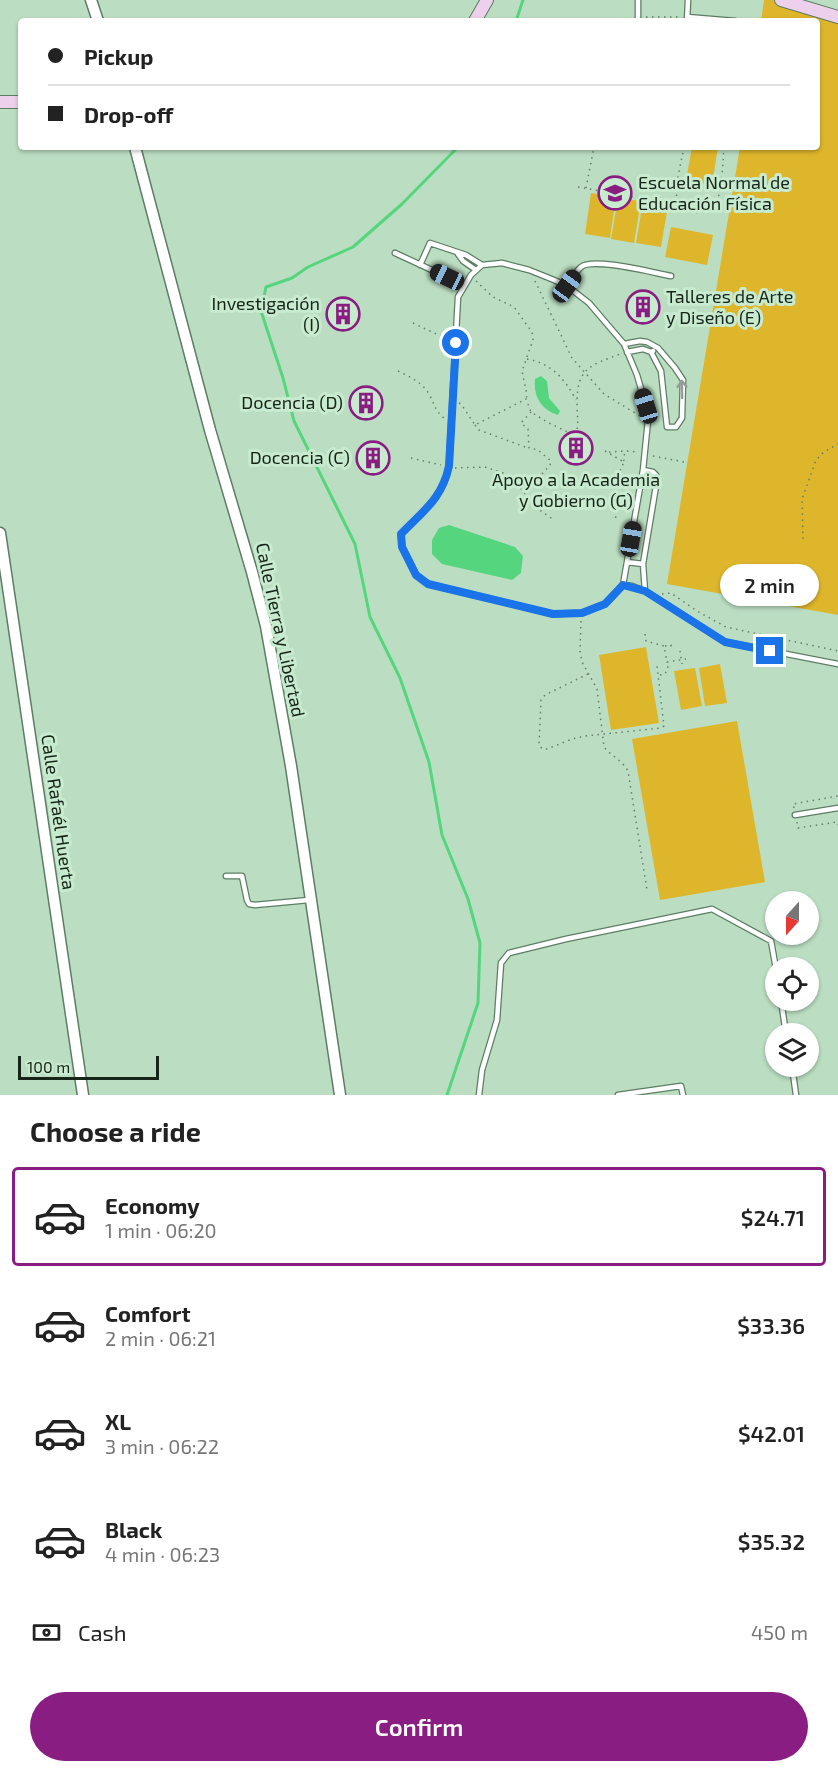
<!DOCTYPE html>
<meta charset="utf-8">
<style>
body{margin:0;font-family:"Exo 2",sans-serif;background:#f2f2f2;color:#222;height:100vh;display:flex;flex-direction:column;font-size:22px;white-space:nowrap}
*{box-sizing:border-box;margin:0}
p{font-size:20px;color:#767676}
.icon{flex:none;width:33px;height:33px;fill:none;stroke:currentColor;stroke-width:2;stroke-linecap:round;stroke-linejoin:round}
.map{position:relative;height:1095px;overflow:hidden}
.details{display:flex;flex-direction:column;background:#fff;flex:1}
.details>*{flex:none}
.guide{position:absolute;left:18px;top:18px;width:802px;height:132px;border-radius:6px;box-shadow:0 2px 4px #0004;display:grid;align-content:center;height:132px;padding:0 30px;background:#fff}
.needle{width:39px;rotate:201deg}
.buttons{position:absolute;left:765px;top:891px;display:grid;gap:12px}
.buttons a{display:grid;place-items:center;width:54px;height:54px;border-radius:50%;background:#fff;box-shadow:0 2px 4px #0004;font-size:30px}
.scale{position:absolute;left:18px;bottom:15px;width:141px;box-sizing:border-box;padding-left:6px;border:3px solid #17241a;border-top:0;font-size:16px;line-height:21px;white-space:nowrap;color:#17241a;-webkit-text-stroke:4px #c8ebcf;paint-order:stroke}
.end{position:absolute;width:27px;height:27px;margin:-14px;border:8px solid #1a73e8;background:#fff;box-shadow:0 0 0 3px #fff}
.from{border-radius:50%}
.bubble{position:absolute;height:42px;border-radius:21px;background:#fff;box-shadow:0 2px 4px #0004;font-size:20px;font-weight:600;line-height:42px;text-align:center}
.car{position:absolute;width:18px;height:36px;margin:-18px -9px;border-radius:8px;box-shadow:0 0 4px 2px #0007;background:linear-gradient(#222 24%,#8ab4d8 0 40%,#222 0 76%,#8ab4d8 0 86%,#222 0)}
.guide b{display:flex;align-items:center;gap:21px;height:57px;font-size:22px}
.guide b+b{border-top:2px solid #e0e0e0}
.guide i{width:15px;height:15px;background:#222}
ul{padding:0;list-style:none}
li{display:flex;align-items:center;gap:18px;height:99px;margin:0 12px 9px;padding:0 18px;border:3px solid transparent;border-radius:6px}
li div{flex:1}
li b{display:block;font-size:22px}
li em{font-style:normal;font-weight:600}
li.active{border-color:#891d82}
li>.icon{width:54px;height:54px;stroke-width:1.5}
h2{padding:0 30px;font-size:27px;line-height:72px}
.pay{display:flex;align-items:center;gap:15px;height:66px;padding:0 30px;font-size:22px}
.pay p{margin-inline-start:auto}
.action{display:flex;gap:12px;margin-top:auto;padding:12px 30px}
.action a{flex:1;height:69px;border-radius:36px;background:#891d82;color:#fff;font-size:24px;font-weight:600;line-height:69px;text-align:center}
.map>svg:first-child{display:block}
.green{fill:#deb62b}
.water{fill:#55d67e}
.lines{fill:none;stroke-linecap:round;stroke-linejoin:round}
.stream{stroke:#55d67e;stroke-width:3}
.service-casing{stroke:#5d7d64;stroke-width:7}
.tertiary-casing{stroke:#5d7d64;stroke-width:13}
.secondary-casing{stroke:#5d7d64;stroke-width:14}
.path{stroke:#667e6b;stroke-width:1.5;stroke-dasharray:1.5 4.5;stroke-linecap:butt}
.service{stroke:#fff;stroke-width:4.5}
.tertiary{stroke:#fff;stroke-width:10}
.secondary{stroke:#edd0eb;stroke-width:12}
.oneway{stroke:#979c98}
.route{stroke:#1a73e8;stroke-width:8}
.labels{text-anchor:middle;stroke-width:6;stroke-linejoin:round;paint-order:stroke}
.poi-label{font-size:18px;fill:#17241a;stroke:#c8ebcf;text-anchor:end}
.street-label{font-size:18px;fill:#17241a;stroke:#c8ebcf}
</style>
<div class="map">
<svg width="838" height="1095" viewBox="0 0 838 1095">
<rect width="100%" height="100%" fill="#bbdec2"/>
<path class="green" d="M764,0h11l63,18v597l-171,-31 73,-437h78v-126h-57z
M692,147h26l-6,38 -26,-5z
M591,193l25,4 -6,41 -25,-4z
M618,198l23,3 -7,42 -23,-4z
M643,201l25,5 -7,41 -25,-4z
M671,227l42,8 -6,30 -42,-8z
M646,647l13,76 -48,7 -12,-75z
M720,664l7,39 -22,3 -6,-38z
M695,668l7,38 -21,4 -7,-39z
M737,721l28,161 -105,18 -28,-161z"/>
<path class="water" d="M541,376l6,5 2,17 11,13 -2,4c-17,-5 -25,-19 -23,-36z
M449,525l66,22 8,9 -2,17 -9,7 -70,-16 -10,-10v-14l7,-12z"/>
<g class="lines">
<path class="stream" d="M516,21l7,-21
M447,1095l31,-92 2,-60 -12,-44 -26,-64 -13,-73 -29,-84 -30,-61 -15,-73 -61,-123 -11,-43 -22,-67 5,-24 26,-9 16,-11 45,-20 49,-43 56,-57"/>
<g class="service-casing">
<path id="service" d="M687,17l48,4
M638,21v-21
M687,21l1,-21
M395,253l52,24
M458,254l5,7 13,9
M502,263l27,7 25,10 13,6 22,17 35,41 13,31 9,31 2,14 -5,50 -20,115 -18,19 -23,9 -29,1 -125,-30 -12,-9 -14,-28 -1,-13c22,-23 41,-35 48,-68l9,-169 13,-22 11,-10z
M420,265l10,-22 36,12 16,10
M567,286c4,-6 9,-15 14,-19 12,-10 73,6 90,9
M624,344l16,-3 7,1 11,6 17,20 8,12 -1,38 -6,9h-9l-6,-56 -10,-19
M627,352l16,-3 8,3 2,-1
M643,470l10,2 3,3 1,5 -14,84
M627,562l16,2 2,27
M623,585l9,1 13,5 80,51 113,22
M795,815l43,-7
M226,876h16l5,24 2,4 6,1 54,-5
M781,1000l5,34
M792,1066l4,29
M479,1095l3,-25 15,-50 4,-57 8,-10 57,-14 146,-30 59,32 5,28
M618,1095l63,-9 2,9"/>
</g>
<g class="tertiary-casing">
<path id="tertiary" d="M91,0l7,21
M135,147l75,283 42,142 14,54 25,140 49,329
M0,533l83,562"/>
</g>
<g class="secondary-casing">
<path id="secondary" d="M781,0l57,17
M475,21l12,-21
M0,102h21"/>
</g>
<path class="path" d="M646,17h34
M684,147c-2,12 -11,45 -6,55 8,17 35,12 40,-4 4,-12 5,-38 6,-51
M578,187l90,16 9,-1
M586,188l8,-41
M476,281l17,16 21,10 18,25 1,8 -11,31 5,24 -1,4
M535,281l37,77 32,36 36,22
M413,323l36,17
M527,359c24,4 38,20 49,41
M398,371c12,6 24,11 31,23 5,9 6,17 15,24
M459,403l2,1 14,21 51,-26 5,13 16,10 35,17
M531,412l-10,11 7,6 1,19 9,2 13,11 -1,4 -8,9
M475,425l4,5 49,18
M576,435c3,-12 1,-21 1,-33 0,-35 15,-37 43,-48
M605,451l19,11 -7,16 1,26 -3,17
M609,452l18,-1 10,1
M653,456l31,6
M411,458l30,7
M624,461l-1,-4 3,-5
M455,468l30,-1 18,6 10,7 28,31 13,9
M803,539l-1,-40 14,-39 8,-8 14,-8
M662,594l9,-1 26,18 29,16 112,24
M581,621l-1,30 2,11 15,27 7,58c7,9 18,13 24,24l19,119
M645,634l1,7 18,5 3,16 19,-3
M665,646l6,-1v2
M680,651l2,13
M588,674l-43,21 -4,5 -2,44 3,5h5l25,-10 13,-3 76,-8 3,-2 -7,-60
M660,675l5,-1 3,-6 -1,-5
M794,808l-1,-4 45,-8
M797,822l1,6 39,-6 1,3"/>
<use href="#service" class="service"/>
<use href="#tertiary" class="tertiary"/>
<use href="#secondary" class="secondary"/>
</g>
<defs><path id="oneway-shaft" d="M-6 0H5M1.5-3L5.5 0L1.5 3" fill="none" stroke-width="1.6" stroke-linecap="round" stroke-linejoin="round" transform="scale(1.5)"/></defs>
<use class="oneway" href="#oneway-shaft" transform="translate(682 389) rotate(-91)"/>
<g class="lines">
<path class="route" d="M456,343l-7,123c-7,33 -26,45 -48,68l1,13 14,28 12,9 125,30 29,-1 23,-9 18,-19 22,6 80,51 45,9"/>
</g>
<defs>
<g id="university-ring" transform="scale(1.725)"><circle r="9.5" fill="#c8ebcf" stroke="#891d82" stroke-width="1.5"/><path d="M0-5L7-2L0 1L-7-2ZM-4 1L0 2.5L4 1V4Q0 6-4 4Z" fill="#891d82"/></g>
<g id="building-ring" transform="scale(1.725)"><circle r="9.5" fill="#c8ebcf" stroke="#891d82" stroke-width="1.5"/><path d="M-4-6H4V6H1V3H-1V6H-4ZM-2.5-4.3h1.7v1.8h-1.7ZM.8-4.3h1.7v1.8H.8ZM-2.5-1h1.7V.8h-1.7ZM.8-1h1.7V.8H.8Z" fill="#891d82"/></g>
</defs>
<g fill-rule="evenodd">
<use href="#university-ring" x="615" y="193"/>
<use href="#building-ring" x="643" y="307"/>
<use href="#building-ring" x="343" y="314"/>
<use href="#building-ring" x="366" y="403"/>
<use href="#building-ring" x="576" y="448"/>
<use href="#building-ring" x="373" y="458"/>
</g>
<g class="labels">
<g class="poi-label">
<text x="638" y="189" text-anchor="start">Escuela Normal de<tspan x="638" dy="21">Educación Física</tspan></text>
<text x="666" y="303" text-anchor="start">Talleres de Arte<tspan x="666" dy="21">y Diseño (E)</tspan></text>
<text x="320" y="310">Investigación<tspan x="320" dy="21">(I)</tspan></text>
<text x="343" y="409">Docencia (D)</text>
<text x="350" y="464">Docencia (C)</text>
<text x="576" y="486" text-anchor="middle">Apoyo a la Academia<tspan x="576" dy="21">y Gobierno (G)</tspan></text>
</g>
<g class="street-label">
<text transform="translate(280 630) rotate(78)" y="6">Calle Tierra y Libertad</text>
<text transform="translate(58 812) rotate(82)" y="6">Calle Rafaél Huerta</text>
</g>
</g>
</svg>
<div class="buttons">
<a><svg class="needle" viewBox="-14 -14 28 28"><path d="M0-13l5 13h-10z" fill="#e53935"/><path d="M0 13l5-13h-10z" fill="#767676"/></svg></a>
<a><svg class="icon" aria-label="locate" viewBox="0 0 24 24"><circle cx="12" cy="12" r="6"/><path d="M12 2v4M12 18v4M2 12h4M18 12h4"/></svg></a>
<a><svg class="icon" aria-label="layers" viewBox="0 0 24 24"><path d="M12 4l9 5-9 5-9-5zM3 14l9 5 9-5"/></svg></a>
</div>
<div class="scale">100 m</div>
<i class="end from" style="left:456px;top:343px"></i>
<i class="end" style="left:770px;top:651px"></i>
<div class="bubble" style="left:720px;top:564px;width:99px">2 min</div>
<i class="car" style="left:447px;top:277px;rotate:295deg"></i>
<i class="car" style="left:567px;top:286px;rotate:36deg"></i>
<i class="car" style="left:646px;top:406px;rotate:343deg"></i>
<i class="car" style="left:631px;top:539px;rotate:10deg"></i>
<div class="guide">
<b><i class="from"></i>Pickup</b>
<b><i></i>Drop-off</b>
</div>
</div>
<section class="details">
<h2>Choose a ride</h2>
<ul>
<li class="active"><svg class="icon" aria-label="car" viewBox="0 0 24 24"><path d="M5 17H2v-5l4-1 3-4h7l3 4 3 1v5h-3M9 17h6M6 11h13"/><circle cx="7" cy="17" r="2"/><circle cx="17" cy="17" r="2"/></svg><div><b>Economy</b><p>1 min · 06:20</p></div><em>$24.71</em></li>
<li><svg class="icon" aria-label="car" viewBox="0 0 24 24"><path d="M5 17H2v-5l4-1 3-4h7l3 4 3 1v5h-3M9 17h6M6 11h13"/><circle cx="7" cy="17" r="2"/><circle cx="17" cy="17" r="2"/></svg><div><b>Comfort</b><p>2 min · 06:21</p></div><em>$33.36</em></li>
<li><svg class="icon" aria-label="car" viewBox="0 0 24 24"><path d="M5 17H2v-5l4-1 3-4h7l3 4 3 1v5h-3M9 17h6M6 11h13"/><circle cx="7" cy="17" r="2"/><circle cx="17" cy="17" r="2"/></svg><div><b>XL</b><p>3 min · 06:22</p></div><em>$42.01</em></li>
<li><svg class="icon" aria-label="car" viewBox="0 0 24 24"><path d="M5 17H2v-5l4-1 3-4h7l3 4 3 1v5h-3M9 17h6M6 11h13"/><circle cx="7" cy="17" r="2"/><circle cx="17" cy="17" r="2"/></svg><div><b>Black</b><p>4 min · 06:23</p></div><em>$35.32</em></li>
</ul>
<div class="pay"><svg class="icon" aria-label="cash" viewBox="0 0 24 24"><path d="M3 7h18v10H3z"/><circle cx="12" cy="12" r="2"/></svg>Cash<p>450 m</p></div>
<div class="action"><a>Confirm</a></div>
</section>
